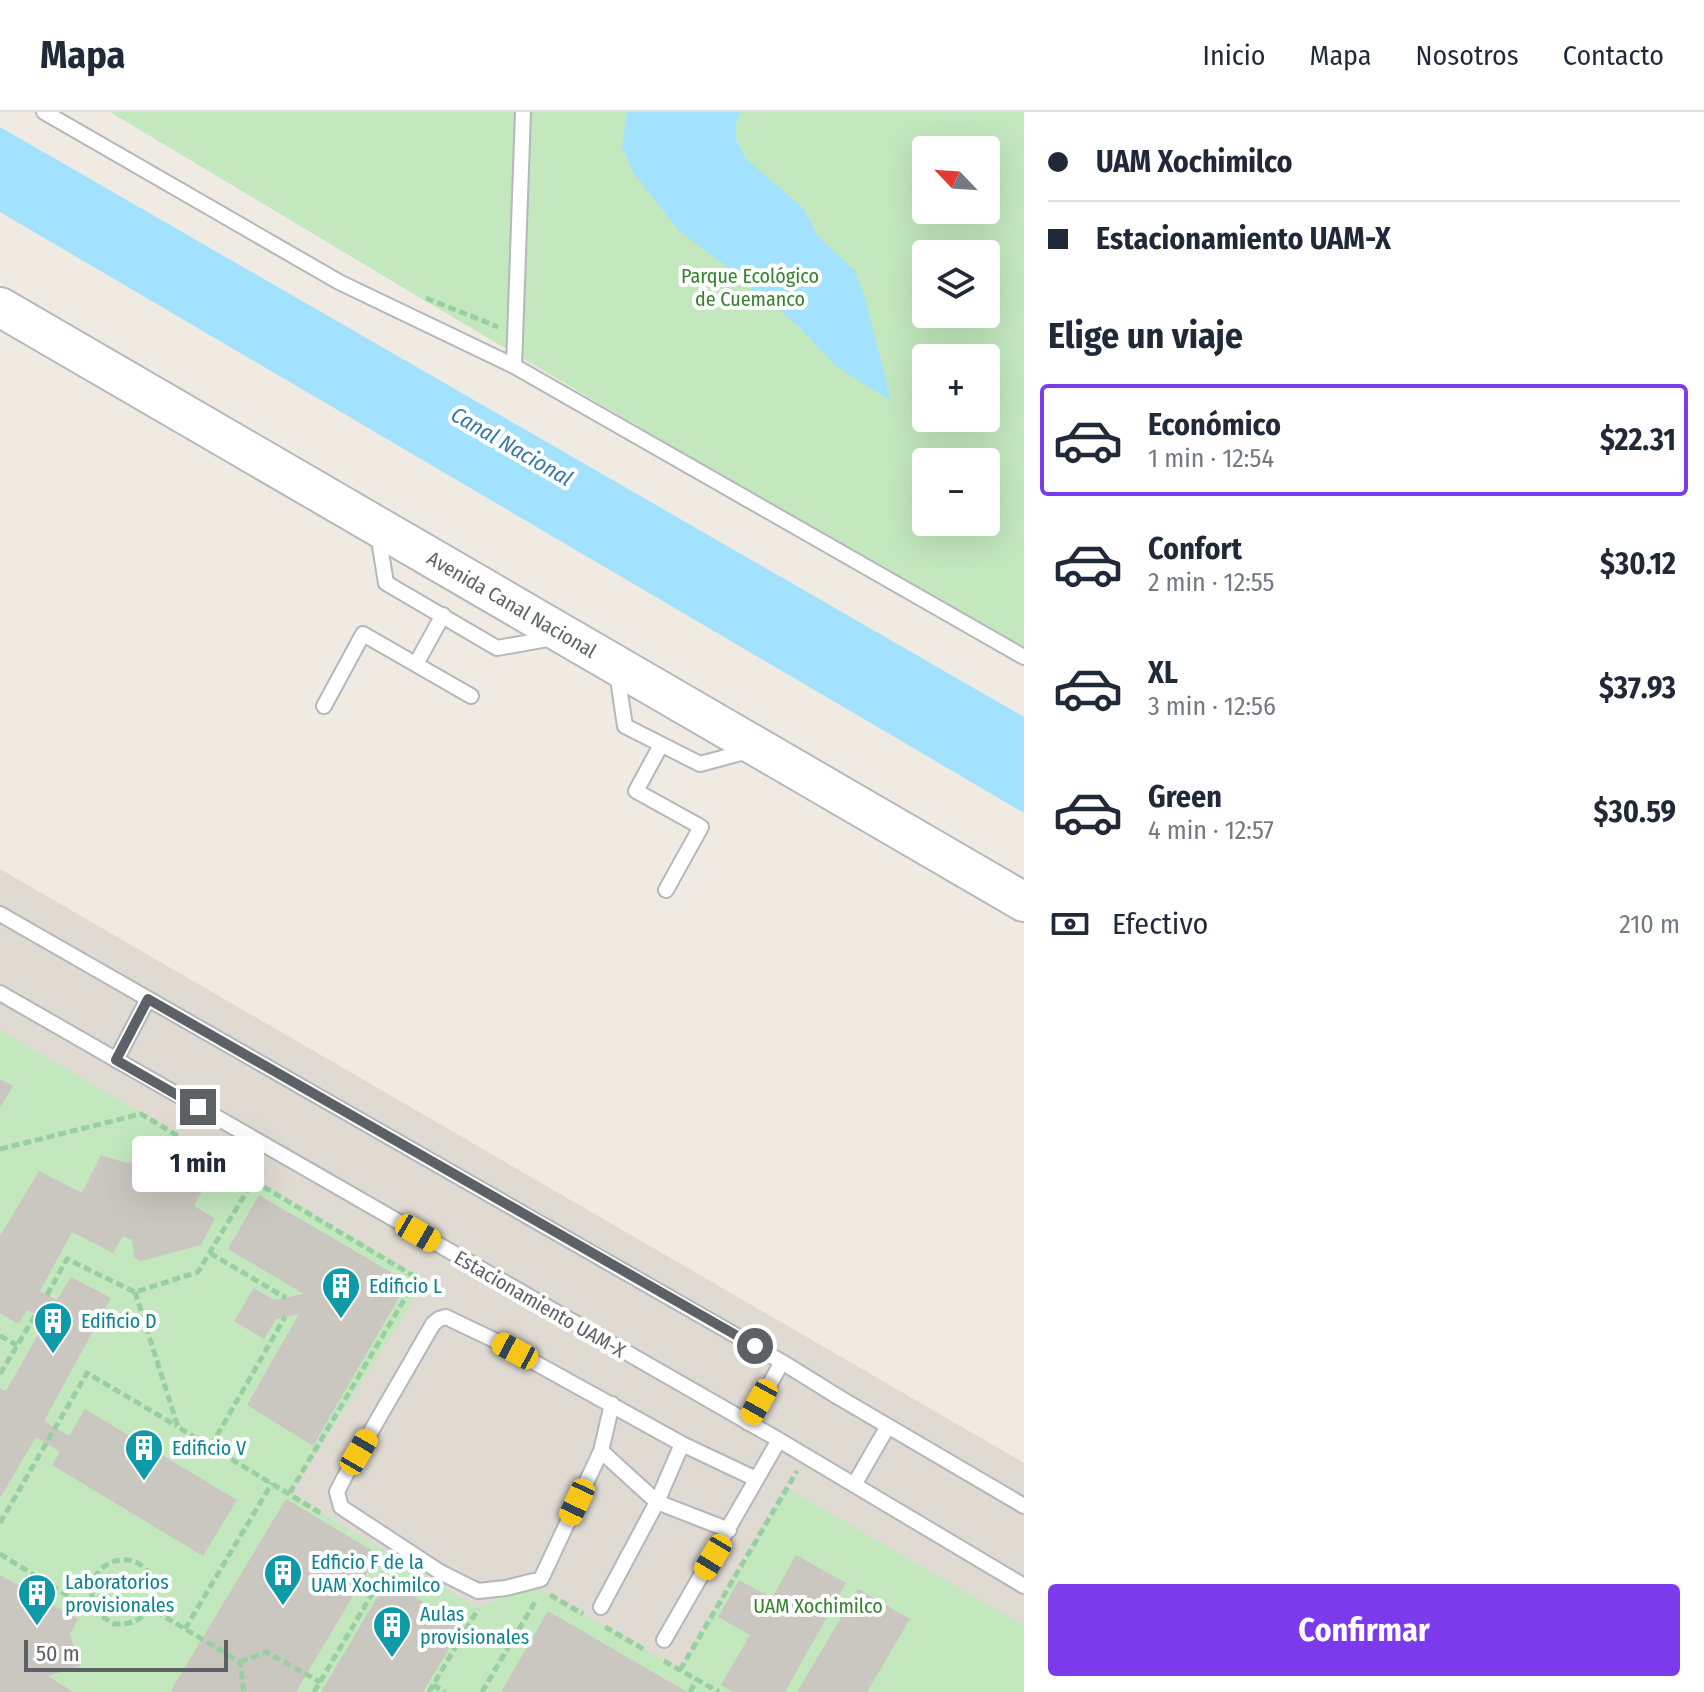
<!DOCTYPE html>
<html lang="es">
<meta charset="utf-8">
<style>
body{margin:0;font-family:"Fira Sans Condensed",sans-serif;background:#f2f2f3;color:#1f2937;height:100vh;display:flex;flex-direction:column;font-size:30px;white-space:nowrap}
*{box-sizing:border-box;margin:0}
p{font-size:26px;color:#747a83}
.icon{flex:none;width:44px;height:44px;fill:none;stroke:currentColor;stroke-width:2;stroke-linecap:round;stroke-linejoin:round}
.map{position:relative;flex:1;overflow:hidden}
.panel{display:flex;flex-direction:column;background:#fff;width:680px}
.panel>*{flex:none}
.guide{display:grid;align-content:center;height:176px;padding:0 24px;background:#fff}
.needle{width:52px;rotate:295deg}
.fabs{position:absolute;left:912px;top:24px;display:grid;gap:16px}
.fabs a{display:grid;place-items:center;width:88px;height:88px;border-radius:8px;background:#fff;box-shadow:0 8px 32px #0002;font-size:40px}
.scale{position:absolute;left:24px;bottom:20px;width:204px;box-sizing:border-box;padding-left:8px;border:4px solid #5b6165;border-top:0;font-size:22px;line-height:28px;white-space:nowrap;color:#5b6165;-webkit-text-stroke:6px #fff;paint-order:stroke}
.end{position:absolute;width:36px;height:36px;margin:-18px;border:10px solid #5b6165;background:#fff;box-shadow:0 0 0 4px #fff}
.from{border-radius:50%}
.bubble{position:absolute;height:56px;border-radius:8px;background:#fff;box-shadow:0 8px 32px #0002;font-size:26px;font-weight:700;line-height:56px;text-align:center}
.car{position:absolute;width:24px;height:48px;margin:-24px -12px;border-radius:10px;box-shadow:0 0 6px 2px #0007;background:linear-gradient(#f5c518 24%,#345 0 40%,#f5c518 0 76%,#345 0 86%,#f5c518 0)}
.guide b{display:flex;align-items:center;gap:28px;height:76px;font-size:30px}
.guide b+b{border-top:2px solid #e0e1e3}
.guide i{width:20px;height:20px;background:#1f2937}
ul{padding:0;list-style:none}
li{display:flex;align-items:center;gap:24px;height:112px;margin:0 16px 12px;padding:0 8px;border:4px solid transparent;border-radius:8px}
li div{flex:1}
li b{display:block;font-size:30px}
li em{font-style:normal;font-weight:700}
li.on{border-color:#7c3aed}
li>.icon{width:72px;height:72px;stroke-width:1.5}
h2{padding:0 24px;font-size:36px;line-height:96px}
.pay{display:flex;align-items:center;gap:20px;height:88px;padding:0 24px;font-size:30px}
.pay p{margin-inline-start:auto}
.primary-button{display:flex;gap:16px;margin-top:auto;padding:16px 24px}
.primary-button a{flex:1;height:92px;border-radius:8px;background:#7c3aed;color:#fff;font-size:32px;font-weight:700;line-height:92px;text-align:center}
header{display:flex;align-items:center;gap:48px;box-sizing:border-box;height:112px;padding:0 40px;background:#fff;border-bottom:2px solid #e0e1e3}
header strong{font-size:38px}
nav{display:flex;gap:44px;margin-inline-start:auto;font-size:28px}
main{display:flex;flex:1;min-height:0}
.map>svg:first-child{display:block}
.education{fill:#dfdad2}
.green{fill:#c3e8be;fill-rule:evenodd}
.water{fill:#a3e2ff}
.building{fill:#cac6c0}
.lines{fill:none;stroke-linecap:round;stroke-linejoin:round}
.lane-casing{stroke:#b4b7bb;stroke-width:18}
.secondary-casing{stroke:#b5b9be;stroke-width:42}
.path{stroke:#99cfa2;stroke-width:5;stroke-dasharray:8 4;stroke-linecap:butt}
.lane{stroke:#fff;stroke-width:14}
.secondary{stroke:#fff;stroke-width:38}
.route{stroke:#5b6165;stroke-width:10}
.labels{text-anchor:middle;stroke-width:8;stroke-linejoin:round;paint-order:stroke}
.park-label{font-size:20px;fill:#34822e;stroke:#fff}
.street-label{font-size:20px;fill:#5b6165;stroke:#fff}
.culture-label{font-size:20px;fill:#0d838f;stroke:#fff;text-anchor:start}
.water-label{font-size:22px;font-style:italic;fill:#3579a5;stroke:#fff}
</style>
<header>
<strong>Mapa</strong>
<nav><a>Inicio</a><a>Mapa</a><a>Nosotros</a><a>Contacto</a></nav>
</header>
<main>
<div class="map">
<svg width="1024" height="1580" viewBox="0 0 1024 1580">
<rect width="100%" height="100%" fill="#efebe3"/>
<path class="education" d="M0,757l1024,594v229h-1024z"/>
<path class="green" d="M110,0h914v542l-602,-355zM926,38h60v60h-60zM926,142h60v60h-60zM926,246h60v60h-60zM926,350h60v60h-60z
M0,918l426,250 -136,214 188,114 54,-23 148,85 107,-182 237,138v66h-951l-25,-16 31,-10 -9,-32 7,-15 -77,-44z"/>
<path class="water" d="M627,0h114l-4,7 -2,18 11,22 58,50 14,27 37,35 11,31 25,99 -54,-34 -36,-38 -20,-18 -22,-11 -14,-20 -66,-49 -44,-56 -13,-28z
M0,15l1024,590v96l-1024,-601z"/>
<path class="building" d="M0,967l13,7 -13,22z
M177,1038l26,39 -9,17 21,12 -14,27 -60,16 -7,-3 -2,-18 -9,-4 -10,17 -41,-21 -32,59 17,9 14,-23 40,21 -67,123 25,15 16,-27 152,91 -34,56 -151,-91 8,-13 -24,-15 -36,61v-110l6,3 41,-72 -20,-9 -9,14 -18,-11v-77l39,-65 43,22 19,-38 25,8z
M259,1083l149,87 -95,164 -66,-41 52,-91 -23,5 -12,20 -30,-18 20,-33 20,12 30,-6 -76,-45z
M286,1387l92,55 -82,138h-126z
M796,1443l50,28 -61,109h-52l-12,-7 29,-50 -32,-18 21,-37 33,18z
M0,1463l78,44 -8,15 10,32 -32,10 25,16h-73z
M384,1474l12,7 9,-2 58,35 -40,66h-102z
M858,1477l52,30 -43,73h-70z
M548,1499l139,81h-186z"/>
<g class="lines">
<g class="lane-casing">
<path id="lane" d="M44,0l295,170 175,84
M523,0l-9,254 510,291
M378,422l8,49 111,65 56,-10
M416,552l27,-49
M617,561l8,53 75,38 52,-14
M324,594l39,-72 108,62
M661,633l-25,46 65,36 -35,63
M0,802l782,448 58,36 184,108
M0,881l779,447 245,146
M116,948l32,-61
M612,1292l-11,47 -60,128 -35,9 -28,3 -38,-19 -99,-65 -4,-15 7,-14 89,-154 6,-5 7,-2 48,23 188,104 74,35
M748,1311l34,-61
M601,1339l56,51 72,28
M854,1373l34,-59
M601,1495l56,-105 25,-58
M664,1528l115,-200"/>
</g>
<g class="secondary-casing">
<g id="secondary">
<path id="s1" d="M0,195l1024,595"/>
</g>
</g>
<path class="path" d="M426,186l72,29
M0,1037l141,-35 276,164 -128,216
M210,1141l76,45
M135,1180l43,135 144,87
M47,1183l20,-36 68,33 63,-20 55,-91
M0,1224l17,9
M0,1262l36,-60
M211,1334l74,-129
M0,1411l87,-150 90,53
M0,1442l114,70c17,1 26,-4 38,-15l88,53 4,30
M550,1483l33,19
M98,1500c-26,-42 33,-74 54,-34 5,9 4,22 0,31
M605,1515l40,23
M185,1517l87,-146
M664,1549l55,31
M240,1550l26,-10 54,30
M680,1558l117,-199
M433,1573l12,7
M314,1580l77,-130
M429,1580l49,-83
M482,1580l53,-90
M690,1580l7,-13"/>
<use href="#lane" class="lane"/>
<use href="#secondary" class="secondary"/>
</g>
<g class="lines">
<path class="route" d="M198,995l-82,-47 32,-61 607,347"/>
</g>
<defs>
<g id="building-pin" transform="scale(2)"><path d="M0 17L-7.5 6A9.5 9.5 0 1 1 7.5 6Z" fill="#0f9aa8" stroke="#fff"/><path d="M-4-6H4V6H1V3H-1V6H-4ZM-2.5-4.3h1.7v1.8h-1.7ZM.8-4.3h1.7v1.8H.8ZM-2.5-1h1.7V.8h-1.7ZM.8-1h1.7V.8H.8Z" fill="#fff"/></g>
</defs>
<g fill-rule="evenodd">
<use href="#building-pin" x="341" y="1174"/>
<use href="#building-pin" x="53" y="1209"/>
<use href="#building-pin" x="144" y="1336"/>
<use href="#building-pin" x="283" y="1461"/>
<use href="#building-pin" x="37" y="1481"/>
<use href="#building-pin" x="392" y="1513"/>
</g>
<g class="labels">
<g class="park-label">
<text x="750" y="171">Parque Ecológico<tspan x="750" dy="23">de Cuemanco</tspan></text>
<text x="818" y="1501">UAM Xochimilco</text>
</g>
<g class="street-label">
<text dy="7" stroke="none"><textPath href="#s1" startOffset="592">Avenida Canal Nacional</textPath></text>
<text transform="translate(540 1192) rotate(30)" y="7">Estacionamiento UAM-X</text>
</g>
<g class="culture-label">
<text x="369" y="1181">Edificio L</text>
<text x="81" y="1216">Edificio D</text>
<text x="172" y="1343">Edificio V</text>
<text x="311" y="1457">Edficio F de la<tspan x="311" dy="23">UAM Xochimilco</tspan></text>
<text x="65" y="1477">Laboratorios<tspan x="65" dy="23">provisionales</tspan></text>
<text x="420" y="1509">Aulas<tspan x="420" dy="23">provisionales</tspan></text>
</g>
<g class="water-label">
<text transform="translate(512 334) rotate(30)" y="8">Canal Nacional</text>
</g>
</g>
</svg>
<div class="fabs">
<a><svg class="needle" viewBox="-14 -14 28 28"><path d="M0-13l5 13h-10z" fill="#e53935"/><path d="M0 13l5-13h-10z" fill="#747a83"/></svg></a>
<a><svg class="icon" aria-label="layers" viewBox="0 0 24 24"><path d="M12 4l9 5-9 5-9-5zM3 14l9 5 9-5"/></svg></a>
<a>+</a>
<a>−</a>
</div>
<div class="scale">50 m</div>
<i class="end from" style="left:755px;top:1234px"></i>
<i class="end" style="left:198px;top:995px"></i>
<div class="bubble" style="left:132px;top:1024px;width:132px">1 min</div>
<i class="car" style="left:418px;top:1121px;rotate:120deg"></i>
<i class="car" style="left:515px;top:1239px;rotate:298deg"></i>
<i class="car" style="left:759px;top:1290px;rotate:209deg"></i>
<i class="car" style="left:359px;top:1340px;rotate:30deg"></i>
<i class="car" style="left:577px;top:1390px;rotate:205deg"></i>
<i class="car" style="left:713px;top:1445px;rotate:211deg"></i>
</div>
<section class="panel">
<div class="guide">
<b><i class="from"></i>UAM Xochimilco</b>
<b><i></i>Estacionamiento UAM-X</b>
</div>
<h2>Elige un viaje</h2>
<ul>
<li class="on"><svg class="icon" aria-label="car" viewBox="0 0 24 24"><path d="M5 17H2v-5l4-1 3-4h7l3 4 3 1v5h-3M9 17h6M6 11h13"/><circle cx="7" cy="17" r="2"/><circle cx="17" cy="17" r="2"/></svg><div><b>Económico</b><p>1 min · 12:54</p></div><em>$22.31</em></li>
<li><svg class="icon" aria-label="car" viewBox="0 0 24 24"><path d="M5 17H2v-5l4-1 3-4h7l3 4 3 1v5h-3M9 17h6M6 11h13"/><circle cx="7" cy="17" r="2"/><circle cx="17" cy="17" r="2"/></svg><div><b>Confort</b><p>2 min · 12:55</p></div><em>$30.12</em></li>
<li><svg class="icon" aria-label="car" viewBox="0 0 24 24"><path d="M5 17H2v-5l4-1 3-4h7l3 4 3 1v5h-3M9 17h6M6 11h13"/><circle cx="7" cy="17" r="2"/><circle cx="17" cy="17" r="2"/></svg><div><b>XL</b><p>3 min · 12:56</p></div><em>$37.93</em></li>
<li><svg class="icon" aria-label="car" viewBox="0 0 24 24"><path d="M5 17H2v-5l4-1 3-4h7l3 4 3 1v5h-3M9 17h6M6 11h13"/><circle cx="7" cy="17" r="2"/><circle cx="17" cy="17" r="2"/></svg><div><b>Green</b><p>4 min · 12:57</p></div><em>$30.59</em></li>
</ul>
<div class="pay"><svg class="icon" aria-label="cash" viewBox="0 0 24 24"><path d="M3 7h18v10H3z"/><circle cx="12" cy="12" r="2"/></svg>Efectivo<p>210 m</p></div>
<div class="primary-button"><a>Confirmar</a></div>
</section>
</main>
